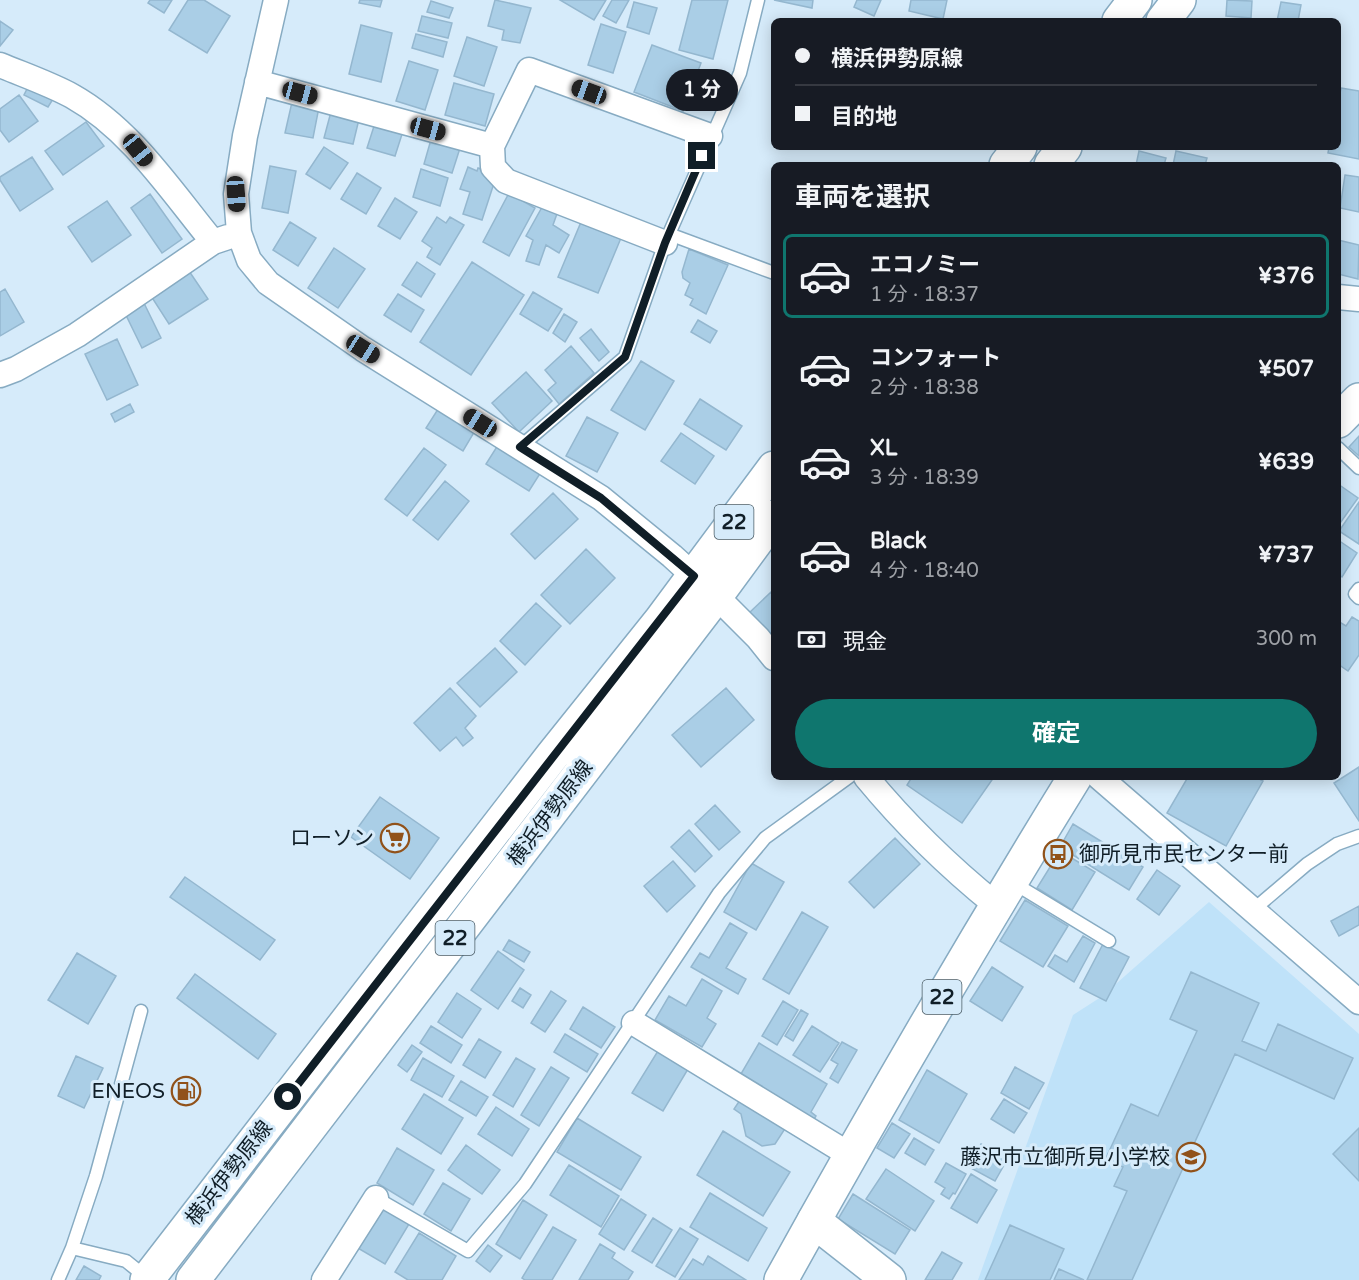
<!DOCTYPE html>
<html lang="ja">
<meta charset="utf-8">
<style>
body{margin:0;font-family:"Varela Round","Noto Sans JP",sans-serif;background:#242831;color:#f1f3f6;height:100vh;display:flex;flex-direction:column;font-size:22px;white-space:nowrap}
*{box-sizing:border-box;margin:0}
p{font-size:20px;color:#9ea1a6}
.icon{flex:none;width:33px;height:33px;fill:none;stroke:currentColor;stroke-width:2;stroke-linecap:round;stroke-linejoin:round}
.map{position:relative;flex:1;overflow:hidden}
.details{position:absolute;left:771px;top:162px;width:570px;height:618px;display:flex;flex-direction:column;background:#171b24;border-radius:9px;box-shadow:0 3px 15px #0003}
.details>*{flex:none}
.guide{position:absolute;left:771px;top:18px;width:570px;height:132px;border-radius:9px;box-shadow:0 3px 15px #0003;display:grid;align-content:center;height:132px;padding:0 24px;background:#171b24}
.end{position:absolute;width:27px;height:27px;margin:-14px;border:8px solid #101e27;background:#fff;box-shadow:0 0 0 3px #fff}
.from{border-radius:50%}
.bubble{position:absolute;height:42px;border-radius:21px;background:#171b24;box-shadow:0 3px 15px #0003;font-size:20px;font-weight:700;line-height:42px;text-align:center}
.car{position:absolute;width:18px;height:36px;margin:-18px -9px;border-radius:8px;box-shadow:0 0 4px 2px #0007;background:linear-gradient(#222 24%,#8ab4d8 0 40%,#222 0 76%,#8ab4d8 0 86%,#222 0)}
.guide b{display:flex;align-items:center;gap:21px;height:57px;font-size:22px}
.guide b+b{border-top:2px solid #363941}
.guide i{width:15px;height:15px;background:#f1f3f6}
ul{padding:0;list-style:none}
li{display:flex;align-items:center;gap:18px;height:84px;margin:0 12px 9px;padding:0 12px;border:3px solid transparent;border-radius:9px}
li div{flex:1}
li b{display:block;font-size:22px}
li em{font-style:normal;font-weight:700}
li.on{border-color:#0f766e}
li>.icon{width:54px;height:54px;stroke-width:1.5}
h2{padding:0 24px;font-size:27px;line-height:72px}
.pay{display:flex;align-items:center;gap:15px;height:66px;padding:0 24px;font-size:22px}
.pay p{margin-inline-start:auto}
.button{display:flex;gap:12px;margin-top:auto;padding:12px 24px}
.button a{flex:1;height:69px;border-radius:36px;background:#0f766e;color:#fff;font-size:24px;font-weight:700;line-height:69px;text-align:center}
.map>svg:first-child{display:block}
.built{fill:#bfe2f9}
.building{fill:#aacee6;stroke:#94b7cf;stroke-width:1.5}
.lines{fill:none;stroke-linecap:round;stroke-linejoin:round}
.lane-casing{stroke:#87abc2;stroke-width:15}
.street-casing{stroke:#87abc2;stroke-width:27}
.secondary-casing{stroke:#87abc2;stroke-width:36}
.primary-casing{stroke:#87abc2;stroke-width:36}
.lane{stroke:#fff;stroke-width:12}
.street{stroke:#fff;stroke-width:24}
.secondary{stroke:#fff;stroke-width:33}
.primary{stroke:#fff;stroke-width:33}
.route{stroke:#101e27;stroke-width:8}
.labels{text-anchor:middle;stroke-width:6;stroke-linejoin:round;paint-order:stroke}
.shield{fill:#d6ebfa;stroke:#4b5c66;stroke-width:1.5}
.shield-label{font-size:20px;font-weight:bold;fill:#101e27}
.street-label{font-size:21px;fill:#101e27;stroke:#d6ebfa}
.poi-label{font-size:21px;fill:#101e27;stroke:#d6ebfa;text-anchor:end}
</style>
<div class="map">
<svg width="1359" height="1280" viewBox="0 0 1359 1280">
<rect width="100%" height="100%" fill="#d6ebfa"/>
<path class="built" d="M1209,902l150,132v246h-381l95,-265 28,-18z"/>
<path class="building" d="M150,0h22l-8,13 -16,-10z
M188,0h16l26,16 -23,37 -38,-23z
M360,0h22l-2,7 -21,-4z
M495,0l36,8 -11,35 -18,-3 2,-10 -16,-4z
M560,0h46l-12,20z
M612,0h17l-13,23 -13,-7z
M692,0h36l-15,59 -34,-9z
M774,0h39l-1,8z
M857,0h24l-7,16 -20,-9z
M911,0h36l-4,19 -34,-8z
M1227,0l25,1 -1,17 -25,-2z
M431,1l22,7 -4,10 -22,-6z
M634,2l23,6 -8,26 -22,-7z
M1281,2l20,3 -3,16h-21z
M422,16l30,7 -4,15 -30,-7z
M0,21l13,9 -13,16z
M601,24l25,8 -13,41 -25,-8z
M361,25l31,8 -11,49 -32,-8z
M416,34l31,8 -4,15 -31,-9z
M467,37l30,10 -13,39 -30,-10z
M652,45l49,18 -18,48 -49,-19z
M409,61l29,9 -13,40 -29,-9z
M454,83l40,11 -9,32 -40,-11z
M28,87l25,12 -5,8 -24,-12z
M1341,88l18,3v68l-31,-6 1,-6h9v-44z
M19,95l19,26 -29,21 -9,-12v-21z
M292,102l27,5 -6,31 -28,-5z
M332,108l28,7 -7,29 -29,-6z
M376,120l28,8 -9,28 -28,-8z
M86,122l18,24 -41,29 -18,-24z
M432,136l29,9 -9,28 -28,-9z
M324,147l24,16 -18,26 -24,-15z
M1139,151l27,7 -2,7h-28z
M1176,151l31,7 -2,7h-32z
M32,157l21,32 -33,22 -20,-31v-3z
M270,166l26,5 -8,42 -26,-5z
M468,167l9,4 1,-3 19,6 -15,46 -19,-6 7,-22 -10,-3z
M421,169l27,9 -8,28 -27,-9z
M357,173l24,15 -15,26 -25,-15z
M1345,175l14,2v35l-19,-4z
M509,193l26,15 -26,48 -26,-14z
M150,194l32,45 -20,14 -31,-45z
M395,198l22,14 -17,27 -22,-13z
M546,200l13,8 -6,17 16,10 -10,18 -13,-8 -7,20 -13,-4 7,-21 -7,-4z
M107,201l24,34 -39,27 -24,-35z
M437,217l9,6 4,-6 14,8 -24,40 -13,-8 5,-9 -10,-7z
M290,222l26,16 -18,28 -25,-16z
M581,222l40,16 -23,55 -40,-16z
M1338,240l21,5 -1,34 -20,-5z
M334,248l31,21 -27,39 -30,-20z
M689,249l39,16 -22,49 -16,-9 3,-6 -8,-4 5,-12 -7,-5 -1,-6z
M417,262l18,12 -14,23 -19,-12z
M472,262l52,33 -53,80 -51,-33z
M189,271l19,28 -39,25 -18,-28z
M5,289l19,33 -24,14v-44z
M533,292l29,17 -14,22 -28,-17z
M398,294l26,16 -13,22 -27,-17z
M141,297l20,41 -19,10 -20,-41z
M564,314l13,8 -12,20 -12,-9z
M698,320l19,11 -7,12 -19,-11z
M591,329l18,23 -10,9 -19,-23z
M117,339l21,46 -31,15 -22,-46z
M571,346l23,27 -35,31 -11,-14 8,-7 -11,-13z
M641,361l33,20 -29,49 -34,-20z
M526,372l26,29 -33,31 -27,-29z
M700,399l42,27 -16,24 -42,-26z
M130,404l4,8 -19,10 -4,-8z
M440,406l36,23 -13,22 -37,-23z
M587,417l31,16 -21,39 -31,-16z
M681,433l33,23 -19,28 -34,-23z
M1359,436v20l-10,-9z
M498,445l43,27 -12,19 -43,-27z
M424,448l22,17 -39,51 -22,-17z
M445,481l24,20 -31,39 -25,-20z
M1338,484l20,14 -20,28z
M553,493l25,26 -43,40 -24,-25z
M1359,502v42l-20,-13z
M1338,540l19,13 -15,24 -4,-3z
M586,549l29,29 -45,46 -29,-29z
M771,592l3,3v44l-25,-26z
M536,603l25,23 -36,39 -25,-24z
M1352,617l7,4v34l-11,16 -10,-7v-43l8,5z
M495,648l22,24 -37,35 -23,-24z
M450,688l26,28 -11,12 8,10 -10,8 -7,-9 -16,14 -26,-28z
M726,688l28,32 -53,47 -29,-32z
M1359,767v54l-25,-38z
M912,777h82l-32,46 -55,-38z
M1188,777h68l7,4 -37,65 -59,-33z
M380,797l59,41 -29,41 -59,-42z
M715,805l25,27 -21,18 -24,-26z
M1073,824l70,43 -14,23 -69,-43z
M689,830l23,26 -17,16 -24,-25z
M895,838l25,26 -46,44 -25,-26z
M1060,851l35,21 -23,38 -35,-22z
M673,861l22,25 -28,26 -23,-26z
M751,863l33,19 -28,48 -32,-18z
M1157,870l23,16 -21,29 -22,-16z
M185,877l90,63 -15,20 -90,-63z
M1025,900l43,26 -25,41 -43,-26z
M1359,906v19l-20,11 -8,-15z
M802,912l26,15 -39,67 -26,-15z
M730,923l17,10 -21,35 20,11 -8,15 -47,-27 9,-14 9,5z
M1083,936l12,7 -21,39 -26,-16 7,-11 12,7z
M509,940l21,12 -6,10 -21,-12z
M1103,944l26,13 -23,44 -26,-13z
M498,951l26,19 -26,39 -27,-19z
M77,953l39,23 -28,48 -40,-24z
M992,967l31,20 -21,34 -32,-20z
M1191,972l68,31 -17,38 24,10 12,-27 75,34 -19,41 -99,-45 -103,226h-45l40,-89 -13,-5 9,-19 -18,-7 26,-56 27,12 39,-85 -27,-12z
M195,974l81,60 -18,25 -81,-61z
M702,979l20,12 -15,27 9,6 -14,23 -47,-27 14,-24 17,10z
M520,988l11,7 -8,13 -11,-7z
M551,991l15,10 -21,31 -14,-9z
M457,993l24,16 -19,29 -24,-16z
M783,1001l15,9 -21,35 -15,-9z
M583,1007l32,20 -14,21 -31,-19z
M801,1010l7,4 -15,27 -8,-5z
M431,1026l31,19 -11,18 -31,-20z
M812,1026l27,17 -19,29 -27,-17z
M565,1034l33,20 -11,18 -33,-20z
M479,1039l22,13 -16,26 -22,-13z
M842,1042l15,8 -19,33 -8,-5 8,-14 -7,-4z
M759,1043l68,41 -16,28 5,4 -6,10 -72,-47z
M412,1045l10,7 -15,20 -9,-7z
M661,1046l30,18 -28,47 -31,-18z
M76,1056l27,12 -19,40 -26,-12z
M423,1058l31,18 -12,21 -31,-17z
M516,1058l19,11 -22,38 -20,-12z
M551,1067l18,11 -30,48 -18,-11z
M1015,1067l29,16 -15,26 -28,-16z
M927,1070l40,24 -28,49 -40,-23z
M461,1081l27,16 -12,19 -27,-16z
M424,1094l39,24 -22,36 -39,-25z
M744,1094l46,27 -15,23 -13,2 -16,-10 -5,-22 -7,-5z
M1004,1099l23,14 -13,20 -23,-14z
M496,1107l33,22 -17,27 -34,-22z
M577,1118l64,39 -20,33 -64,-38z
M892,1123l18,11 -16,24 -17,-10z
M1359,1128v53l-26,-27z
M723,1131l67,41 -27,44 -66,-41z
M914,1138l20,12 -9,15 -20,-12z
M981,1144l27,14 -13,23 -26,-14z
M466,1145l34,25 -18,24 -34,-24z
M397,1148l37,22 -21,35 -36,-22z
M946,1163l20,11 -11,20 -2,-1 -4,6 -8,-5 4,-6 -10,-6z
M569,1165l50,31 -18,31 -51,-32z
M886,1169l48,32 -19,30 -49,-32z
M971,1174l26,16 -20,33 -26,-15z
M443,1183l27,16 -19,32 -27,-17z
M710,1193l57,35 -19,33 -58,-34z
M853,1194l57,36 -15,24 -57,-35z
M621,1199l25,16 -22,35 -25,-16z
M523,1200l24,15 -27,44 -24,-15z
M380,1206l29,18 -24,40 -29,-17z
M653,1218l19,12 -20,33 -20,-12z
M1010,1225l54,24 -14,31h-65z
M553,1227l23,13 -24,40h-27l-3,-2z
M680,1228l18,11 -23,38 -19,-11z
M419,1233l37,23 -14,24h-34l-13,-8z
M600,1244l15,9 -3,5 21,14 -5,8h-49z
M488,1245l14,11 -12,16 -14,-11z
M942,1252l20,11 -10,17h-27z
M708,1256l38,24h-67l14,-21 10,6z
M84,1266l17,10 -2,4h-23z
M1059,1269l25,11h-30z"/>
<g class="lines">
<g class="lane-casing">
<path id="lane" d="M669,234l105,39
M520,447l105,-90 40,-114 75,-170 18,-73
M1338,448l21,20
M1359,589l-4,5 4,4
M1012,882l97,59
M1253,910l54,-46 30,-20 22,-8
M376,1198l92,53 57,-67 194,-291 46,-55 84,-61
M72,1248l54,13 21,17
M58,1280l14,-32 24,-72 45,-165"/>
</g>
<g class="street-casing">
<path id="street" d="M276,0l-31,136 -9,58 3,39 10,27 19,23 95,66 238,149 71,58 44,40 42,42 16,20
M0,65c24,10 50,19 72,31 59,33 99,95 141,146
M257,82l235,64
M665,243l-159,-62 -13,-14 -1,-21 37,-76 181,66
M1338,297l21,2
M0,375l16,-6 61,-34 136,-93 15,-5
M866,777c38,46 83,90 130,128
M1099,777l260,225
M634,1023l216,132
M324,1280l52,-82"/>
</g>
<g class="secondary-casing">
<path id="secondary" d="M814,1221l75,59"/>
</g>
<g class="primary-casing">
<path id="primary" d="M1119,21l16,-21
M1163,21l16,-21
M1006,165l14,-18
M1051,165l14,-18
M1338,421l21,-21
M147,1280l405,-524 109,-136 113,-152
M193,1280l523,-684 58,-79
M781,1280c94,-170 192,-338 294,-503"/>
</g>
<use href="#lane" class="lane"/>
<use href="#street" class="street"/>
<use href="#secondary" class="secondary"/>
<use href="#primary" class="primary"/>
</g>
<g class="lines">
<path class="route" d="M288,1097l406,-521 -93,-78 -81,-51 105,-90 40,-114 37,-87"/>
</g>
<defs>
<g id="supermarket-ring" transform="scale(1.5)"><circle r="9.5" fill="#d6ebfa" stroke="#91521a" stroke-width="1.5"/><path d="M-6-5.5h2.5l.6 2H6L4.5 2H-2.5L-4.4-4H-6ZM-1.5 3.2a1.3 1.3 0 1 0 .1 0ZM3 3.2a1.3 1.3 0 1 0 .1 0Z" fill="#91521a"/></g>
<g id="bus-ring" transform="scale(1.5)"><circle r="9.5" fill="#d6ebfa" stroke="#91521a" stroke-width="1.5"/><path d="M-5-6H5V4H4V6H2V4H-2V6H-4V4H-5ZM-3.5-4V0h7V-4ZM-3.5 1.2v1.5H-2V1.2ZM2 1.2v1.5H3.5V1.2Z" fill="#91521a"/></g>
<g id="fuel-ring" transform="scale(1.5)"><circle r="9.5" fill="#d6ebfa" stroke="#91521a" stroke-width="1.5"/><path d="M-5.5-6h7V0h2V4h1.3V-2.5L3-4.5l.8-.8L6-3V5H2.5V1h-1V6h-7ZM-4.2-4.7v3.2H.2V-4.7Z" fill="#91521a"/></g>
<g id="school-ring" transform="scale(1.5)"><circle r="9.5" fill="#d6ebfa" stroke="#91521a" stroke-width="1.5"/><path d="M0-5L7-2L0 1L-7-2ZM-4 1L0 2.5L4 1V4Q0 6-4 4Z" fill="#91521a"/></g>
</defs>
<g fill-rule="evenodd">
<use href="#supermarket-ring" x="395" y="838"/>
<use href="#bus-ring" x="1058" y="854"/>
<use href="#fuel-ring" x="186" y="1091"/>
<use href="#school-ring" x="1191" y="1157"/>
</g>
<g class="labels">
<g class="shield">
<rect x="714.5" y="505" width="39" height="34" rx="4.5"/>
<rect x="435.5" y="921" width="39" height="34" rx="4.5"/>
<rect x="922.5" y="980" width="39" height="34" rx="4.5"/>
</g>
<g class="shield-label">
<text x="734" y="529">22</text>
<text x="455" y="945">22</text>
<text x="942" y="1004">22</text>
</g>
<g class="street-label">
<text transform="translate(550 813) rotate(-53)" y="7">横浜伊勢原線</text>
<text transform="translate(229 1173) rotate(-52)" y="7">横浜伊勢原線</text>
</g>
<g class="poi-label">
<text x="374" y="845">ローソン</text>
<text x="1079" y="861" text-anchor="start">御所見市民センター前</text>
<text x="165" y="1098">ENEOS</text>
<text x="1170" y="1164">藤沢市立御所見小学校</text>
</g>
</g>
</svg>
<i class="end from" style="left:288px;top:1097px"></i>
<i class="end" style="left:702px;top:156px"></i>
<div class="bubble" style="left:666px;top:69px;width:72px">1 分</div>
<i class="car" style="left:589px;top:92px;rotate:290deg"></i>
<i class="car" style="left:300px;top:93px;rotate:105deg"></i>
<i class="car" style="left:428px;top:129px;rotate:105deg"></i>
<i class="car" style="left:138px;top:150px;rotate:141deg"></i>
<i class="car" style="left:236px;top:194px;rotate:176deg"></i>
<i class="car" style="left:363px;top:349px;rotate:122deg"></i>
<i class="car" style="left:480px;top:423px;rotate:302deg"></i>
<div class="guide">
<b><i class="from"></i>横浜伊勢原線</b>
<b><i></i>目的地</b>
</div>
<section class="details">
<h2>車両を選択</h2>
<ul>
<li class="on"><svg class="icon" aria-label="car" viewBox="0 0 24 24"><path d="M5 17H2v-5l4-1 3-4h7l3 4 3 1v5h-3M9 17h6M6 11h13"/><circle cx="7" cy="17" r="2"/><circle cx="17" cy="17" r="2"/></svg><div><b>エコノミー</b><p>1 分 · 18:37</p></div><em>¥376</em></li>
<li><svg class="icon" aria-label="car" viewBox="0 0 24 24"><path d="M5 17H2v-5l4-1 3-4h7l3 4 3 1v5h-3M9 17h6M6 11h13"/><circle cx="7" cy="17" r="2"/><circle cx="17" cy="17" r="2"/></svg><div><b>コンフォート</b><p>2 分 · 18:38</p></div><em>¥507</em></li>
<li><svg class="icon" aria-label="car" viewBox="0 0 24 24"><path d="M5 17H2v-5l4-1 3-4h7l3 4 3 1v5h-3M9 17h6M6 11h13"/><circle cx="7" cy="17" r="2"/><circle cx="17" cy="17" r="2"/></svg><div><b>XL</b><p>3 分 · 18:39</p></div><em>¥639</em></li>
<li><svg class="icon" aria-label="car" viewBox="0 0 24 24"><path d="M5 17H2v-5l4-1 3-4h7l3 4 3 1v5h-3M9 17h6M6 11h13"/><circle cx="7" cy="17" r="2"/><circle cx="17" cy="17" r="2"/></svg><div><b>Black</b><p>4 分 · 18:40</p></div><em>¥737</em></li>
</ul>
<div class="pay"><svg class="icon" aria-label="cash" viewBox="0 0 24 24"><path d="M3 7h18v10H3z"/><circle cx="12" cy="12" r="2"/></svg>現金<p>300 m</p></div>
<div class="button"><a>確定</a></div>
</section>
</div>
